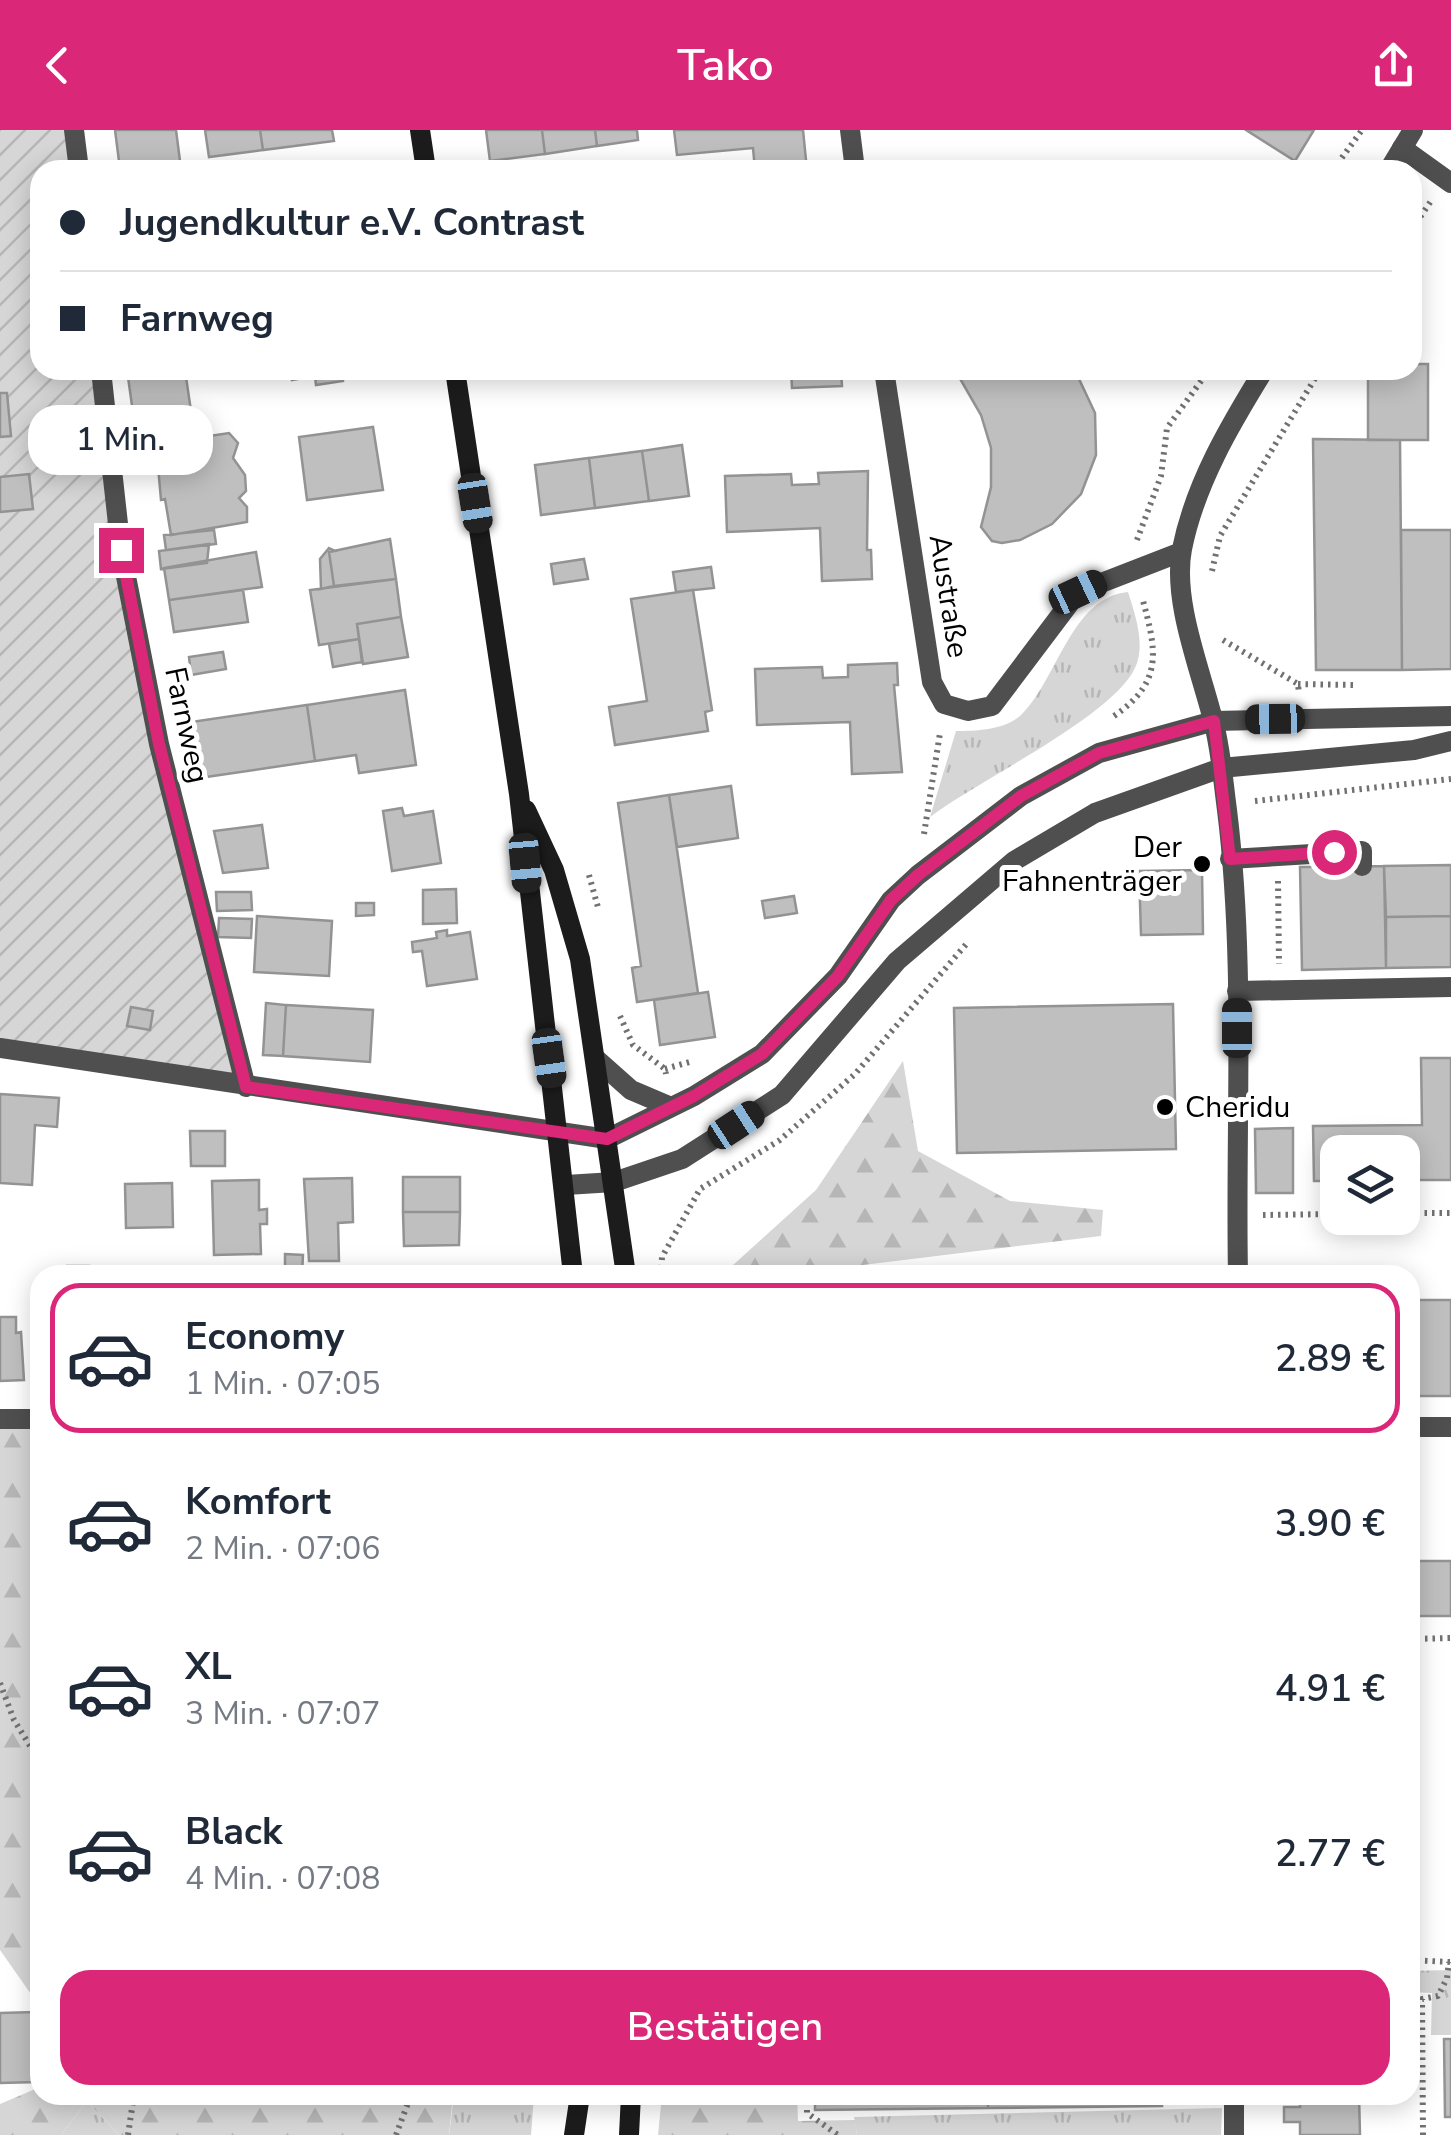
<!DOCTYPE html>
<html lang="de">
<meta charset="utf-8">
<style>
body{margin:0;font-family:"Nunito Sans",sans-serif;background:#f6f6f7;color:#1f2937;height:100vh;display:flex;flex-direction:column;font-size:38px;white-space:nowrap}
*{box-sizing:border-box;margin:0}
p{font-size:32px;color:#747a83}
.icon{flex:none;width:55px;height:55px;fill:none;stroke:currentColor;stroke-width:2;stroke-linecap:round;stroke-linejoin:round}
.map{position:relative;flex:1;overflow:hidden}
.panel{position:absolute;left:30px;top:1135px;width:1390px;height:840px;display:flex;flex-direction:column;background:#fff;border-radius:30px;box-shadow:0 5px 25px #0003}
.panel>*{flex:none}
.banner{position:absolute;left:30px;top:30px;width:1392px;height:220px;border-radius:30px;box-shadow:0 5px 25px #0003;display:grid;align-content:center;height:220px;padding:0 30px;background:#fff}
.tools{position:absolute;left:1320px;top:1005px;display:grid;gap:20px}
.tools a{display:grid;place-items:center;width:100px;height:100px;border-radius:20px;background:#fff;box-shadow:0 5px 25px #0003;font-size:50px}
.end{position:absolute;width:45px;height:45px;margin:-22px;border:12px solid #db2777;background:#fff;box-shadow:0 0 0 5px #fff}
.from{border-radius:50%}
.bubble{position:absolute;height:70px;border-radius:30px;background:#fff;box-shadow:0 5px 25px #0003;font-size:32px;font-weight:600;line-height:70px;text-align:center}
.car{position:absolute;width:30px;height:60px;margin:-30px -15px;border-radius:12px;box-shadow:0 0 8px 2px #0007;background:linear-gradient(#222 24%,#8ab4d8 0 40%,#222 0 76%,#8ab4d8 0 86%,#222 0)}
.banner b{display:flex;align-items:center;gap:35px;height:95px;font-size:38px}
.banner b+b{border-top:2px solid #e0e1e3}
.banner i{width:25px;height:25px;background:#1f2937}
ul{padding:18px 0 0;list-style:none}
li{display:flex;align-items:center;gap:30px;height:150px;margin:0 20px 15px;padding:0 10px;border:5px solid transparent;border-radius:30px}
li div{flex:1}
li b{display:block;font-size:38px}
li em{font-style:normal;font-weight:600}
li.on{border-color:#db2777}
li>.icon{width:90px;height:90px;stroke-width:1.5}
.primary-button{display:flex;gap:20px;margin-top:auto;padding:20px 30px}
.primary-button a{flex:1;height:115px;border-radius:30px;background:#db2777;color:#fff;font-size:40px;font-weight:600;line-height:115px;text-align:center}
header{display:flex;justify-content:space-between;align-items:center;height:130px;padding:0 30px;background:#db2777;color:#fff;font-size:45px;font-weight:600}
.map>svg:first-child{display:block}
.grass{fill:url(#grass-tufts)}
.forest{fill:url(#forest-firs)}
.garden{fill:url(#garden-furrows)}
.building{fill:#bfbfbf;stroke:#939393;stroke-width:2.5}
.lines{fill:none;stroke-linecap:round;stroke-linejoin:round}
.path{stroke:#717171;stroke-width:6;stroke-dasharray:2.5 5;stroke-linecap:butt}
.service{stroke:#4f4f4f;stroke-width:20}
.minor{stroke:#4f4f4f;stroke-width:20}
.secondary{stroke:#1c1c1c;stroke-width:20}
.route{stroke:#db2777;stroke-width:12}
.poi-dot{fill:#000;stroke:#fff;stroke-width:4}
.labels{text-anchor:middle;stroke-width:10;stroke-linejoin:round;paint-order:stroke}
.street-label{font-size:30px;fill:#000;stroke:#fff}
.poi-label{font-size:30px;fill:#000;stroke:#fff;text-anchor:end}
</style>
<header><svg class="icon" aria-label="back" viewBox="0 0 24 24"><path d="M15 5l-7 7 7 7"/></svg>Tako<svg class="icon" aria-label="share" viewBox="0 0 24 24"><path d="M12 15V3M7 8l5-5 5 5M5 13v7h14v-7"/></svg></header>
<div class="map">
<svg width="1451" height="2005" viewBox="0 0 1451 2005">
<defs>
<pattern id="grass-tufts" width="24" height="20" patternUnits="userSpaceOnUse" patternTransform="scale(2.5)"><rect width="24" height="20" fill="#d6d6d6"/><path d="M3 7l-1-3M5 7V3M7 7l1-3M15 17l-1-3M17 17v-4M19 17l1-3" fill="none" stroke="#b6b6b6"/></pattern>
<pattern id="forest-firs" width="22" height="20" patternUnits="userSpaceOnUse" patternTransform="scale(2.5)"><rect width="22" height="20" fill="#d6d6d6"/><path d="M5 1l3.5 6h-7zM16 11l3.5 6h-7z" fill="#b6b6b6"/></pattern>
<pattern id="garden-furrows" width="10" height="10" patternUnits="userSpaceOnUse" patternTransform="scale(2.5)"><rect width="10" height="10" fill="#d6d6d6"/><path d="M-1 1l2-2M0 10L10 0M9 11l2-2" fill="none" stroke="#b6b6b6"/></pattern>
</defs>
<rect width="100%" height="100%" fill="#fff"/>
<path class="grass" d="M1128,462c7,22 18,53 7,76 -22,48 -156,112 -205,149l26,-86c22,0 51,-1 67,-18 35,-36 49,-116 105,-121z
M1451,1840v65h-20l1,-42 -22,-1v-21z
M454,1965h80l-3,40h-82z
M87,1971l32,34h-58z
M1222,1978l-1,27h-364l-3,-18z"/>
<path class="forest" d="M903,931l15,90 92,50 93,9 -2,26 -238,29 -20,10h-121l94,-85z
M0,1289h40v588l-40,-57z
M40,1957v8h413l-4,40h-330l-32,-34 -26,34h-61v-31z
M662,1965h135l1,26 57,-1 2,15h-199z"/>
<path class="garden" d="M0,0h74l5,40h-39v200h61l20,181 125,536 -246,-39z"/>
<path class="building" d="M115,0h61l4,31 -60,8z
M205,0h55l3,20 -54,7z
M260,0h72l2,11 -71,9z
M486,0h56l3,24 -55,7z
M542,0h53l2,16 -52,8z
M595,0h42l1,10 -41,6z
M674,0h129l4,40h-52l-2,-22 -76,7z
M1246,0h68l-19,31z
M159,34l1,6h-34v-2z
M1412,234h16v76h-60v-70h44z
M127,240h58l6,41 -57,9z
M291,240h69l-18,3 1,8 -27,4 -1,-9 -23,4z
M791,240h50l1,16 -50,2z
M955,240h116l8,9 16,34 1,42 -15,39 -29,30 -32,16 -18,3 -10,-2 -11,-14 10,-40v-39l-10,-33z
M0,263h7l4,43 -11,1z
M373,297l10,63 -76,10 -8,-63z
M229,303l9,10 -5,15 12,17 1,16 -7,7 8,9v15l-76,13 -6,-36 -4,1 -5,-56z
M1313,309l87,1 2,230h-86z
M682,315l7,51 -40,5 -7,-50z
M642,321l7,50 -54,7 -6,-50z
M589,328l6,50 -54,7 -6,-50z
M868,341l-1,79h4l1,29 -50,2 -2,-53 -93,4 -2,-56 66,-2 1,11 27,-1 -1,-11z
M29,344l4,35 -33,3v-35z
M214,400l2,14 -50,6 -2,-15z
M1401,400h50v139l-49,1z
M390,409l6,40 -62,7 -5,-34z
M209,414l-2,19 -46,6 -2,-18z
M329,418l6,3 -6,1 5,34 -13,3 -1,-30z
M256,422l6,35 -93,13 -5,-32z
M584,429l4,20 -34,5 -3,-20z
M711,437l3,21 -38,4 -3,-20z
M396,449l5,38 -44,7 2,15 -40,6 -9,-55z
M243,460l5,32 -74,10 -5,-32z
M693,460l19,120 -7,2 3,19 -93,14 -6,-38 38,-6 -16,-102z
M401,487l7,40 -45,7 -6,-40z
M359,509l3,23 -29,5 -4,-23z
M223,522l3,17 -35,6 -2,-18z
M897,533l1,22h-4l8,87 -50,2 -2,-52 -93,3 -2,-56 67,-2 1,11 25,-1v-12z
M405,560l11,75 -57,8 -3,-18 -41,6 -8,-56z
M307,575l8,56 -116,17 -8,-56z
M731,656l7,52 -61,9 -8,-52z
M669,665l29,198 -61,9 -5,-34 9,-2 -23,-163z
M402,678l2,8 29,-5 8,52 -49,8 -9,-60z
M262,695l6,43 -45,5 -9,-42z
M1451,735v51l-65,1 -2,-51z
M1384,736l2,102 -84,2 -2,-103z
M1202,740l1,64 -62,1 -2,-64z
M456,759l1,34 -34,1v-34z
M216,762h35l1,18 -35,1z
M794,766l3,17 -32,5 -3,-17z
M356,773h18v12l-18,1z
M257,786l75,5 -3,55 -75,-4z
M1451,786v51l-65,1v-51z
M219,788l33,1 -1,19 -33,-1z
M447,800v6l23,-4 7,47 -50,7 -5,-35 -9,1 -1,-10 25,-4 -1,-6z
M708,862l7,45 -55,8 -6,-45z
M266,873l20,2 -3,51 -20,-1z
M1173,874l3,145 -219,4 -3,-145z
M286,875l87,5 -3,52 -87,-6z
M131,877l22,4 -3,19 -23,-4z
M1421,928h30v122h-49v-28h-64v29h-24l-1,-55 109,-1z
M0,964l59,4 -2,29 -22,-2 -3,60 -32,-2z
M1293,998v65h-37l-1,-64z
M190,1001h35v35h-34z
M403,1047h57v35h-57z
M352,1048l1,44 -15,1 1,38h-30l-5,-82z
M259,1050v30l8,-1v15h-7l1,30 -47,1 -2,-74z
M172,1053l1,44 -47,1 -1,-44z
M403,1082h57l-1,33 -55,1z
M285,1124l18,1 -1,20h-17z
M67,1136h22v9h-23z
M1410,1170h41v96h-41z
M0,1187h16v16l5,-1 3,48 -24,1z
M1410,1431h41v55h-41z
M35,1882l2,70 -37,1v-70z
M1444,1909h7v78h-6z
M815,1965h173v13l-173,2z
M988,1965h174v11l-174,2z
M1300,1965h59l1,40h-60v-13h-16v-15h16z"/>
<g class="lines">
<path class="path" d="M1333,40l29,-40
M1412,99l19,-28
M1137,410l24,-64 6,-48 42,-58
M1212,441l8,-35 100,-166
M1223,510l75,44 1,10
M1298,554l57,1
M1114,586c51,-35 42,-67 28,-119
M1255,671l196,-22
M924,704l16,-101
M589,745l10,36
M1278,751l1,83
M620,886l13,29 32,24 1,5
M665,939l28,-8
M1402,1083h49
M1263,1085l75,-1
M661,1145l1,-18 38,-68 80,-49 75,-66 113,-132
M1410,1509l41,-1
M0,1553l14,37 26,42
M1410,1830l40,2
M807,1965v18l31,22
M128,2005l6,-40
M396,2005l15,-40
M1423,2005l-1,-136 16,-3 9,-18 2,-16"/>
<path class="service" d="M1402,18l49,35
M1230,729l132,-8v15"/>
<path class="minor" d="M74,0l5,40
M850,0l5,40
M1389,40l24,-40
M101,240l20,181 38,193 87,343
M884,240l48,312 12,22 24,7 24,-5 86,-114 103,-40
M1237,861l214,-4
M0,918l607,91 87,-43 68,-42 76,-78 53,-76 27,-25 103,-79 78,-43 115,-32 237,-5
M595,928l36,32 40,17
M566,1055l48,-3 68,-23 100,-64 115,-134 117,-100 81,-48 126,-45 193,-18 37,-9
M1238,1145c-3,-154 8,-311 -11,-465 -4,-29 -6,-61 -14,-90 -12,-49 -41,-119 -31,-171 13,-65 48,-124 82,-179
M0,1289h40
M1410,1297h41
M1234,2005v-40"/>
<path class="secondary" d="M420,0l6,40
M455,240l64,424 54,481
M526,680l28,60 26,89 46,316
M574,2005l6,-40
M629,2005l2,-40"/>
</g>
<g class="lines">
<path class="route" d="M121,420l38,194 87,343 361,52 87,-43 68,-42 76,-78 53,-76 27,-25 103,-79 78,-43 115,-32 16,138 104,-7"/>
</g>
<g class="poi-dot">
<circle cx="1202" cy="734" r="10"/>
<circle cx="1165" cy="977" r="10"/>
</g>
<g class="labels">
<g class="street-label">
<text transform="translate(949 466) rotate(81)" y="10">Austraße</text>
<text transform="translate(187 595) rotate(78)" y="10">Farnweg</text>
</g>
<g class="poi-label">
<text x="1182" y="727">Der<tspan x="1182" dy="34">Fahnenträger</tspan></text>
<text x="1185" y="987" text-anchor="start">Cheridu</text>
</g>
</g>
</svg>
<div class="tools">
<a><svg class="icon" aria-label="layers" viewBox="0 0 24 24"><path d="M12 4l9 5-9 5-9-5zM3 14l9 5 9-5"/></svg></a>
</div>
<i class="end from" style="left:1334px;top:722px"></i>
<i class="end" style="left:121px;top:420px"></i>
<div class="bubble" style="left:28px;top:275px;width:185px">1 Min.</div>
<i class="car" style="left:475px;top:373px;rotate:171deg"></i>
<i class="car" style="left:1078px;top:462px;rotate:65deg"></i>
<i class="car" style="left:1275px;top:589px;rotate:269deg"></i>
<i class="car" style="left:525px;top:733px;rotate:175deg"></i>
<i class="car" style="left:1237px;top:898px;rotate:0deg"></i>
<i class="car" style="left:549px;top:928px;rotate:172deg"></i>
<i class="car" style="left:736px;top:995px;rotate:57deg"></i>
<div class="banner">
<b><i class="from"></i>Jugendkultur e.V. Contrast</b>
<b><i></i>Farnweg</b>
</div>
<section class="panel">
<ul>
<li class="on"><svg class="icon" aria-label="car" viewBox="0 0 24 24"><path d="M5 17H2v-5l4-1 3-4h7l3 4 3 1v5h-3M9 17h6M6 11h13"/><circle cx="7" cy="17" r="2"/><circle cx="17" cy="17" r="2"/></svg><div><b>Economy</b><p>1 Min. · 07:05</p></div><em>2.89 €</em></li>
<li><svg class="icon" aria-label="car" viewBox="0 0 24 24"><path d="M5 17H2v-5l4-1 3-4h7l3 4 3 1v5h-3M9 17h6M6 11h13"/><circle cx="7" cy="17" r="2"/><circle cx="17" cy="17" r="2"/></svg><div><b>Komfort</b><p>2 Min. · 07:06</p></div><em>3.90 €</em></li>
<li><svg class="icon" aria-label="car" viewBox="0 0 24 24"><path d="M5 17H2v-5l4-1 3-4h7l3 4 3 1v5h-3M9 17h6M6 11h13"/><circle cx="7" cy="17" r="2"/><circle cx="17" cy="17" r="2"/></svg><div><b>XL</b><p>3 Min. · 07:07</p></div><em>4.91 €</em></li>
<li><svg class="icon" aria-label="car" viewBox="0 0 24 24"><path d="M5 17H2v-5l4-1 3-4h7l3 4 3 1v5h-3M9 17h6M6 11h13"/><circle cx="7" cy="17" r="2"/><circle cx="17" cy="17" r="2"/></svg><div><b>Black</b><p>4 Min. · 07:08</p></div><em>2.77 €</em></li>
</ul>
<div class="primary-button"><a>Bestätigen</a></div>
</section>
</div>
